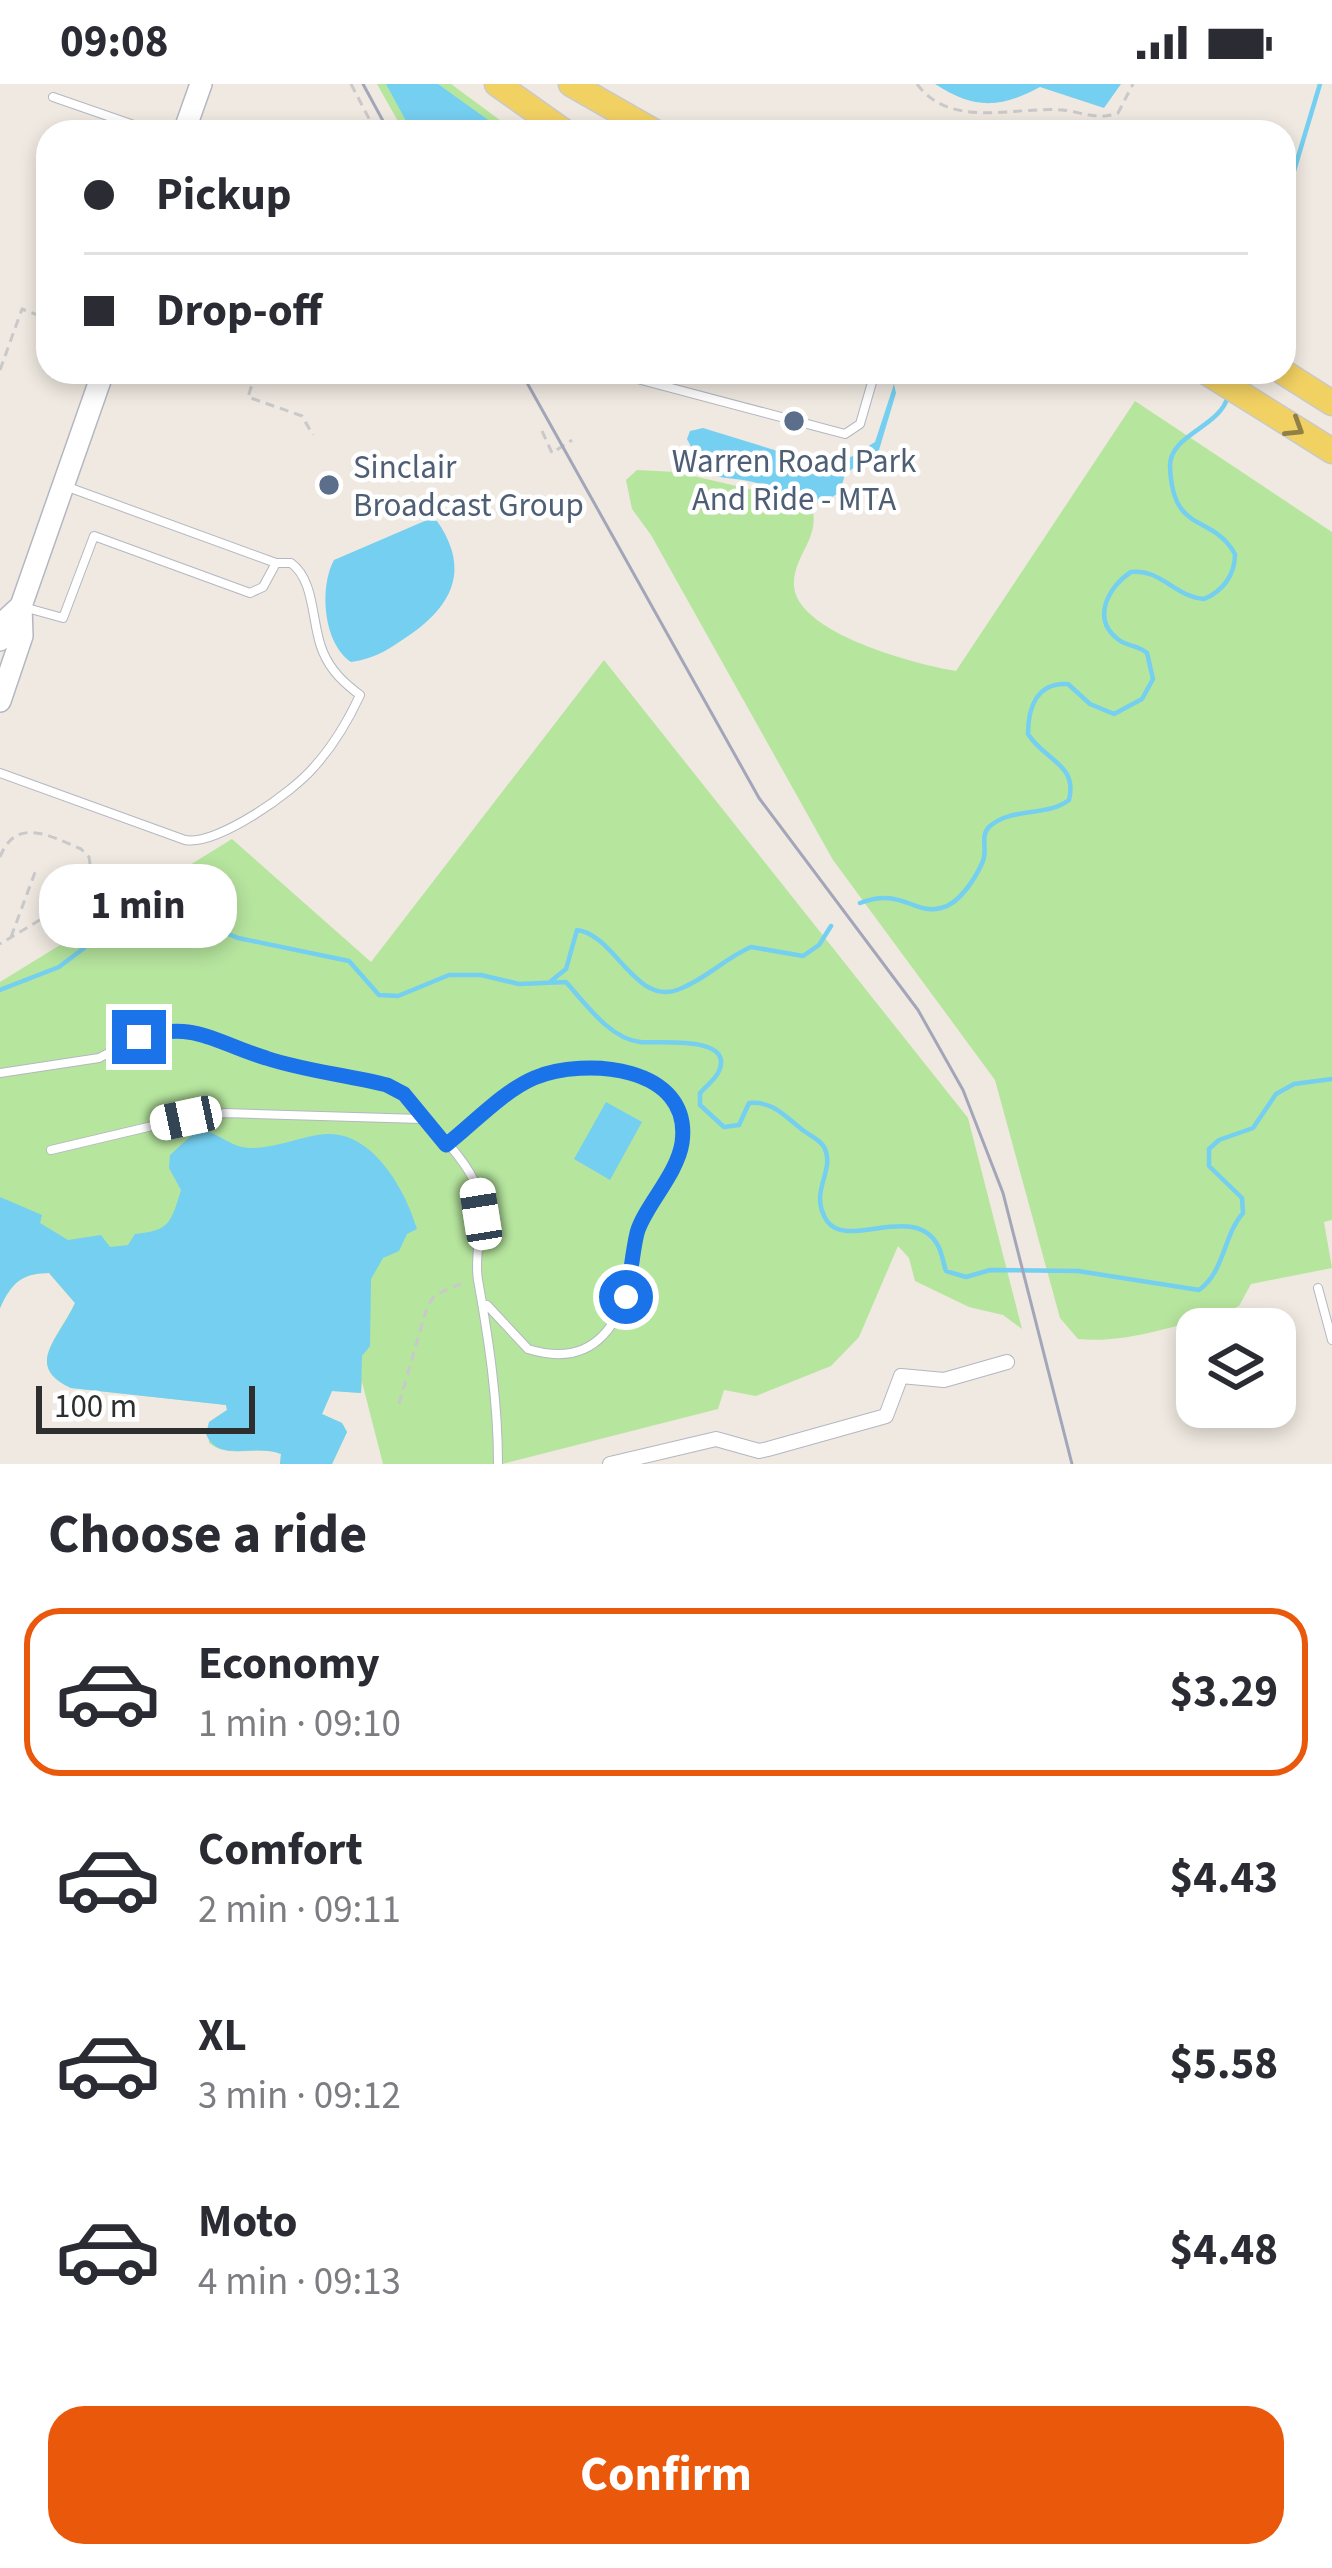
<!DOCTYPE html>
<meta charset="utf-8">
<style>
body{margin:0;font-family:"Source Sans 3",sans-serif;background:#f7f7f7;color:#2b2b33;height:100vh;display:flex;flex-direction:column;font-size:45px;white-space:nowrap}
*{box-sizing:border-box;margin:0}
p{font-size:39px;color:#7c7c81}
.icon{flex:none;width:66px;height:66px;fill:none;stroke:currentColor;stroke-width:2;stroke-linecap:round;stroke-linejoin:round}
.map{position:relative;height:1380px;overflow:hidden}
.drawer{display:flex;flex-direction:column;background:#fff;flex:1}
.drawer>*{flex:none}
.hud{position:absolute;left:36px;top:36px;width:1260px;height:264px;border-radius:36px;box-shadow:0 6px 18px #0003;display:grid;align-content:center;height:264px;padding:0 48px;background:#fff}
.tools{position:absolute;left:1176px;top:1224px;display:grid;gap:24px}
.tools a{display:grid;place-items:center;width:120px;height:120px;border-radius:24px;background:#fff;box-shadow:0 6px 18px #0003;font-size:60px}
.scale{position:absolute;left:36px;bottom:30px;width:219px;box-sizing:border-box;padding-left:12px;border:6px solid #2e2e2e;border-top:0;font-size:33px;line-height:42px;white-space:nowrap;color:#2e2e2e;-webkit-text-stroke:9px #fff;paint-order:stroke}
.end{position:absolute;width:54px;height:54px;margin:-27px;border:15px solid #1a73e8;background:#fff;box-shadow:0 0 0 6px #fff}
.from{border-radius:50%}
.bubble{position:absolute;height:84px;border-radius:36px;background:#fff;box-shadow:0 6px 18px #0003;font-size:39px;font-weight:700;line-height:84px;text-align:center}
.car{position:absolute;width:36px;height:72px;margin:-36px -18px;border-radius:15px;box-shadow:0 0 9px 3px #0007;background:linear-gradient(#fff 24%,#345 0 40%,#fff 0 76%,#345 0 86%,#fff 0)}
.hud b{display:flex;align-items:center;gap:42px;height:114px;font-size:45px}
.hud b+b{border-top:3px solid #e1e1e2}
.hud i{width:30px;height:30px;background:#2b2b33}
ul{padding:0;list-style:none}
li{display:flex;align-items:center;gap:36px;height:168px;margin:0 24px 18px;padding:0 24px;border:6px solid transparent;border-radius:36px}
li div{flex:1}
li b{display:block;font-size:45px}
li em{font-style:normal;font-weight:700}
li.active{border-color:#ea580c}
li>.icon{width:108px;height:108px;stroke-width:1.5}
h2{padding:0 48px;font-size:54px;line-height:144px}
.button{display:flex;gap:24px;margin-top:auto;padding:24px 48px}
.button a{flex:1;height:138px;border-radius:36px;background:#ea580c;color:#fff;font-size:48px;font-weight:700;line-height:138px;text-align:center}
.status{display:flex;justify-content:space-between;align-items:center;height:84px;padding:0 60px;background:#fff;direction:ltr}
.status svg{height:33px;fill:currentColor}
.map>svg:first-child{display:block}
.green{fill:#b6e59e}
.water{fill:#75cff0}
.lines{fill:none;stroke-linecap:round;stroke-linejoin:round}
.stream{stroke:#75cff0;stroke-width:4.5}
.service-casing{stroke:#b4b7c1;stroke-width:10}
.minor-casing{stroke:#b4b7c1;stroke-width:16}
.secondary-casing{stroke:#b4b7c1;stroke-width:24}
.primary-casing{stroke:#c9c9c9;stroke-width:27}
.path{stroke:#c9c9c9;stroke-width:3;stroke-dasharray:9 6;stroke-linecap:butt}
.service{stroke:#fff;stroke-width:8}
.minor{stroke:#fff;stroke-width:14}
.secondary{stroke:#fff;stroke-width:21}
.primary{stroke:#f2d163;stroke-width:24}
.tram{stroke:#a3a6b8;stroke-width:3}
.oneway{stroke:#908048}
.route{stroke:#1a73e8;stroke-width:15}
.service-dot{fill:#5c6f8a;stroke:#fff;stroke-width:4.5}
.labels{text-anchor:middle;stroke-width:9;stroke-linejoin:round;paint-order:stroke}
.service-label{font-size:33px;fill:#4e5e75;stroke:#fff}
</style>
<div class="status"><b>09:08</b><svg viewBox="0 0 49 12"><path d="M0 12V9h3v3zM5 12V6h3v6zM10 12V3h3v9zM15 12V0h3v12zM26 1h20v11H26zM47 4h2v5h-2z"/></svg></div>
<div class="map">
<svg width="1332" height="1380" viewBox="0 0 1332 1380">
<rect width="100%" height="100%" fill="#efe9e1"/>
<path class="green" d="M377,0h74l65,48h-112z
M1135,317l197,131v688l-8,2 8,46 -81,16 -12,22 -17,8c-46,11 -96,30 -144,25l-18,-21 -65,-238 -162,-220 -182,-325 -19,-26 -6,-29 11,-10 39,2 82,19 31,16 24,5c5,28 -20,45 -19,73 1,48 124,80 162,86z
M604,576l364,458 54,211 -19,-14 -34,-8 -54,-26 -6,-23 -11,-12 -39,91 -28,29 -75,30 -32,-6 -6,19 -216,55h-119l-21,-82 -1,11 -29,-2 -10,23 20,9 5,9 -15,32h-52l1,-10c-25,-10 -50,6 -72,-11v-21l18,-12 -1,-5 -155,-17c-47,-22 -13,-49 4,-85l-26,-30c-28,0 -38,11 -49,35v-326l232,-143 139,123z"/>
<path class="water" d="M386,0h52l67,48h-93z
M935,0h186l-17,24 -64,-21c-41,22 -66,22 -105,-3z
M894,300l2,9 -17,57 -34,24 -5,18c-49,32 -48,0 -87,-10 -16,-4 -32,-3 -48,-9l-18,-34 3,-8 13,-3 130,40 42,-26z
M427,436l10,1c32,46 18,82 -26,113 -20,14 -36,25 -60,28 -28,-19 -32,-74 -17,-102z
M606,1018l36,20 -32,58 -36,-21z
M209,1048c11,4 23,13 33,15 27,5 57,-11 84,-13 47,-3 80,57 91,95l-10,5 -8,17 -16,7 -12,21 -1,67 -8,10 -1,37 -29,-2 -10,23 20,9 5,9 -15,32h-52l1,-10c-25,-11 -63,10 -75,-20l3,-12 18,-12 -1,-5 -155,-17c-48,-22 -12,-49 4,-85l-26,-30c-28,0 -38,11 -49,35v-111l42,18 -2,8 28,17 33,-5 9,12 18,-2 7,-11c35,-3 36,-12 46,-44l-12,-22 1,-13 23,-21z"/>
<g class="lines">
<path class="stream" d="M1284,120l36,-120
M860,819c42,-16 53,12 81,5 19,-4 35,-31 42,-47 5,-12 -4,-25 7,-35 22,-19 57,-9 79,-26 9,-36 -24,-39 -41,-66 0,-27 9,-52 40,-50l22,20 24,10 28,-15 11,-20 -6,-26c-9,-8 -18,-6 -28,-13 -29,-21 -10,-54 12,-68 29,-4 44,25 73,27 19,-8 31,-24 31,-45 -24,-42 -62,-18 -65,-87 -1,-33 50,-39 58,-71
M551,897l15,-12 11,-39c37,4 58,75 100,60 28,-10 48,-32 74,-43l52,9 16,-11 12,-19
M0,906l59,-23 25,-19 26,-31 28,-15 21,3 79,33 111,23 30,34 19,1 51,-21h32l38,9 47,-2c19,21 44,57 74,60 14,2 95,-8 79,29 -3,8 -14,16 -19,22v12l24,22 15,-2 10,-22c26,-2 37,15 55,28 7,5 18,10 21,18 10,23 -17,43 2,72 20,29 86,-18 110,23 5,7 6,19 9,27l20,6 24,-7 88,1 121,19c26,-19 24,-54 44,-77l-1,-15 -33,-32v-17l10,-9 34,-12 23,-34 18,-10 38,-5"/>
<g class="service-casing">
<path id="service" d="M53,13l101,35
M611,288l234,62 15,-10 15,-52
M65,402l211,77
M0,689l185,67c32,6 108,-48 129,-73 19,-21 34,-46 46,-72 -16,-12 -29,-24 -37,-43 -12,-27 -7,-71 -32,-89h-15l-13,24 -13,6 -156,-57 -31,82 -36,-10
M0,989l99,-15 40,-21 31,-8 22,1 75,29 120,26 16,9c22,29 62,60 74,94 10,30 -4,63 1,92 11,61 20,122 20,184
M446,1061c27,-21 56,-53 87,-67 50,-22 158,-13 149,64 -4,33 -35,61 -45,90 -2,8 -1,19 -2,27 -11,60 -37,112 -107,90l-41,-44
M51,1066l135,-32 39,-5 196,6
M1318,1204l14,52"/>
</g>
<g class="minor-casing">
<path id="minor" d="M610,1380l106,-25 43,12 9,-2 118,-33 15,-40 43,4 63,-18"/>
</g>
<g class="secondary-casing">
<path id="secondary" d="M184,48l17,-48
M0,556l8,-22 13,-12
M0,617l22,-65 -1,-30 82,-234"/>
</g>
<g class="primary-casing">
<path id="primary" d="M497,0l68,48
M571,0l84,48
M1206,288l126,79
M1283,288l49,31"/>
</g>
<path class="path" d="M351,0l25,48
M917,0c34,46 98,22 145,26 22,2 34,11 56,3l15,-29
M0,286l22,-61 26,10
M256,288l-8,25 54,19 11,19
M547,297l3,-9
M542,347l10,22 20,-13
M0,773c16,-41 50,-21 81,-8l8,8 3,21 -29,28 -63,38
M11,853l26,-70
M399,1320l28,-97 8,-12 30,-13"/>
<use href="#service" class="service"/>
<use href="#minor" class="minor"/>
<use href="#secondary" class="secondary"/>
<use href="#primary" class="primary"/>
<path class="tram" d="M363,0l26,48
M521,288l238,426 159,212 45,80 40,103 69,271"/>
</g>
<defs><path id="oneway-chevron" d="M-2-3.5L2.5 0L-2 3.5" fill="none" stroke-width="1.6" stroke-linecap="round" stroke-linejoin="round" transform="scale(3)"/></defs>
<use class="oneway" href="#oneway-chevron" transform="translate(1295 344) rotate(32)"/>
<g class="lines">
<path class="route" d="M139,953c58,-16 74,5 127,21 39,13 81,17 121,27l17,9 42,51c27,-21 56,-53 88,-67 50,-21 159,-13 148,65 -5,32 -38,64 -45,90 -5,21 -6,43 -11,64"/>
</g>
<g class="service-dot">
<circle cx="794" cy="337" r="12"/>
<circle cx="329" cy="401" r="12"/>
</g>
<g class="labels">
<g class="service-label">
<text x="794" y="388">Warren Road Park<tspan x="794" dy="38">And Ride - MTA</tspan></text>
<text x="353" y="394" text-anchor="start">Sinclair<tspan x="353" dy="38">Broadcast Group</tspan></text>
</g>
</g>
</svg>
<div class="tools">
<a><svg class="icon" aria-label="layers" viewBox="0 0 24 24"><path d="M12 4l9 5-9 5-9-5zM3 14l9 5 9-5"/></svg></a>
</div>
<div class="scale">100 m</div>
<i class="end from" style="left:626px;top:1213px"></i>
<i class="end" style="left:139px;top:953px"></i>
<div class="bubble" style="left:39px;top:780px;width:198px">1 min</div>
<i class="car" style="left:186px;top:1034px;rotate:258deg"></i>
<i class="car" style="left:481px;top:1130px;rotate:351deg"></i>
<div class="hud">
<b><i class="from"></i>Pickup</b>
<b><i></i>Drop-off</b>
</div>
</div>
<section class="drawer">
<h2>Choose a ride</h2>
<ul>
<li class="active"><svg class="icon" aria-label="car" viewBox="0 0 24 24"><path d="M5 17H2v-5l4-1 3-4h7l3 4 3 1v5h-3M9 17h6M6 11h13"/><circle cx="7" cy="17" r="2"/><circle cx="17" cy="17" r="2"/></svg><div><b>Economy</b><p>1 min · 09:10</p></div><em>$3.29</em></li>
<li><svg class="icon" aria-label="car" viewBox="0 0 24 24"><path d="M5 17H2v-5l4-1 3-4h7l3 4 3 1v5h-3M9 17h6M6 11h13"/><circle cx="7" cy="17" r="2"/><circle cx="17" cy="17" r="2"/></svg><div><b>Comfort</b><p>2 min · 09:11</p></div><em>$4.43</em></li>
<li><svg class="icon" aria-label="car" viewBox="0 0 24 24"><path d="M5 17H2v-5l4-1 3-4h7l3 4 3 1v5h-3M9 17h6M6 11h13"/><circle cx="7" cy="17" r="2"/><circle cx="17" cy="17" r="2"/></svg><div><b>XL</b><p>3 min · 09:12</p></div><em>$5.58</em></li>
<li><svg class="icon" aria-label="car" viewBox="0 0 24 24"><path d="M5 17H2v-5l4-1 3-4h7l3 4 3 1v5h-3M9 17h6M6 11h13"/><circle cx="7" cy="17" r="2"/><circle cx="17" cy="17" r="2"/></svg><div><b>Moto</b><p>4 min · 09:13</p></div><em>$4.48</em></li>
</ul>
<div class="button"><a>Confirm</a></div>
</section>
